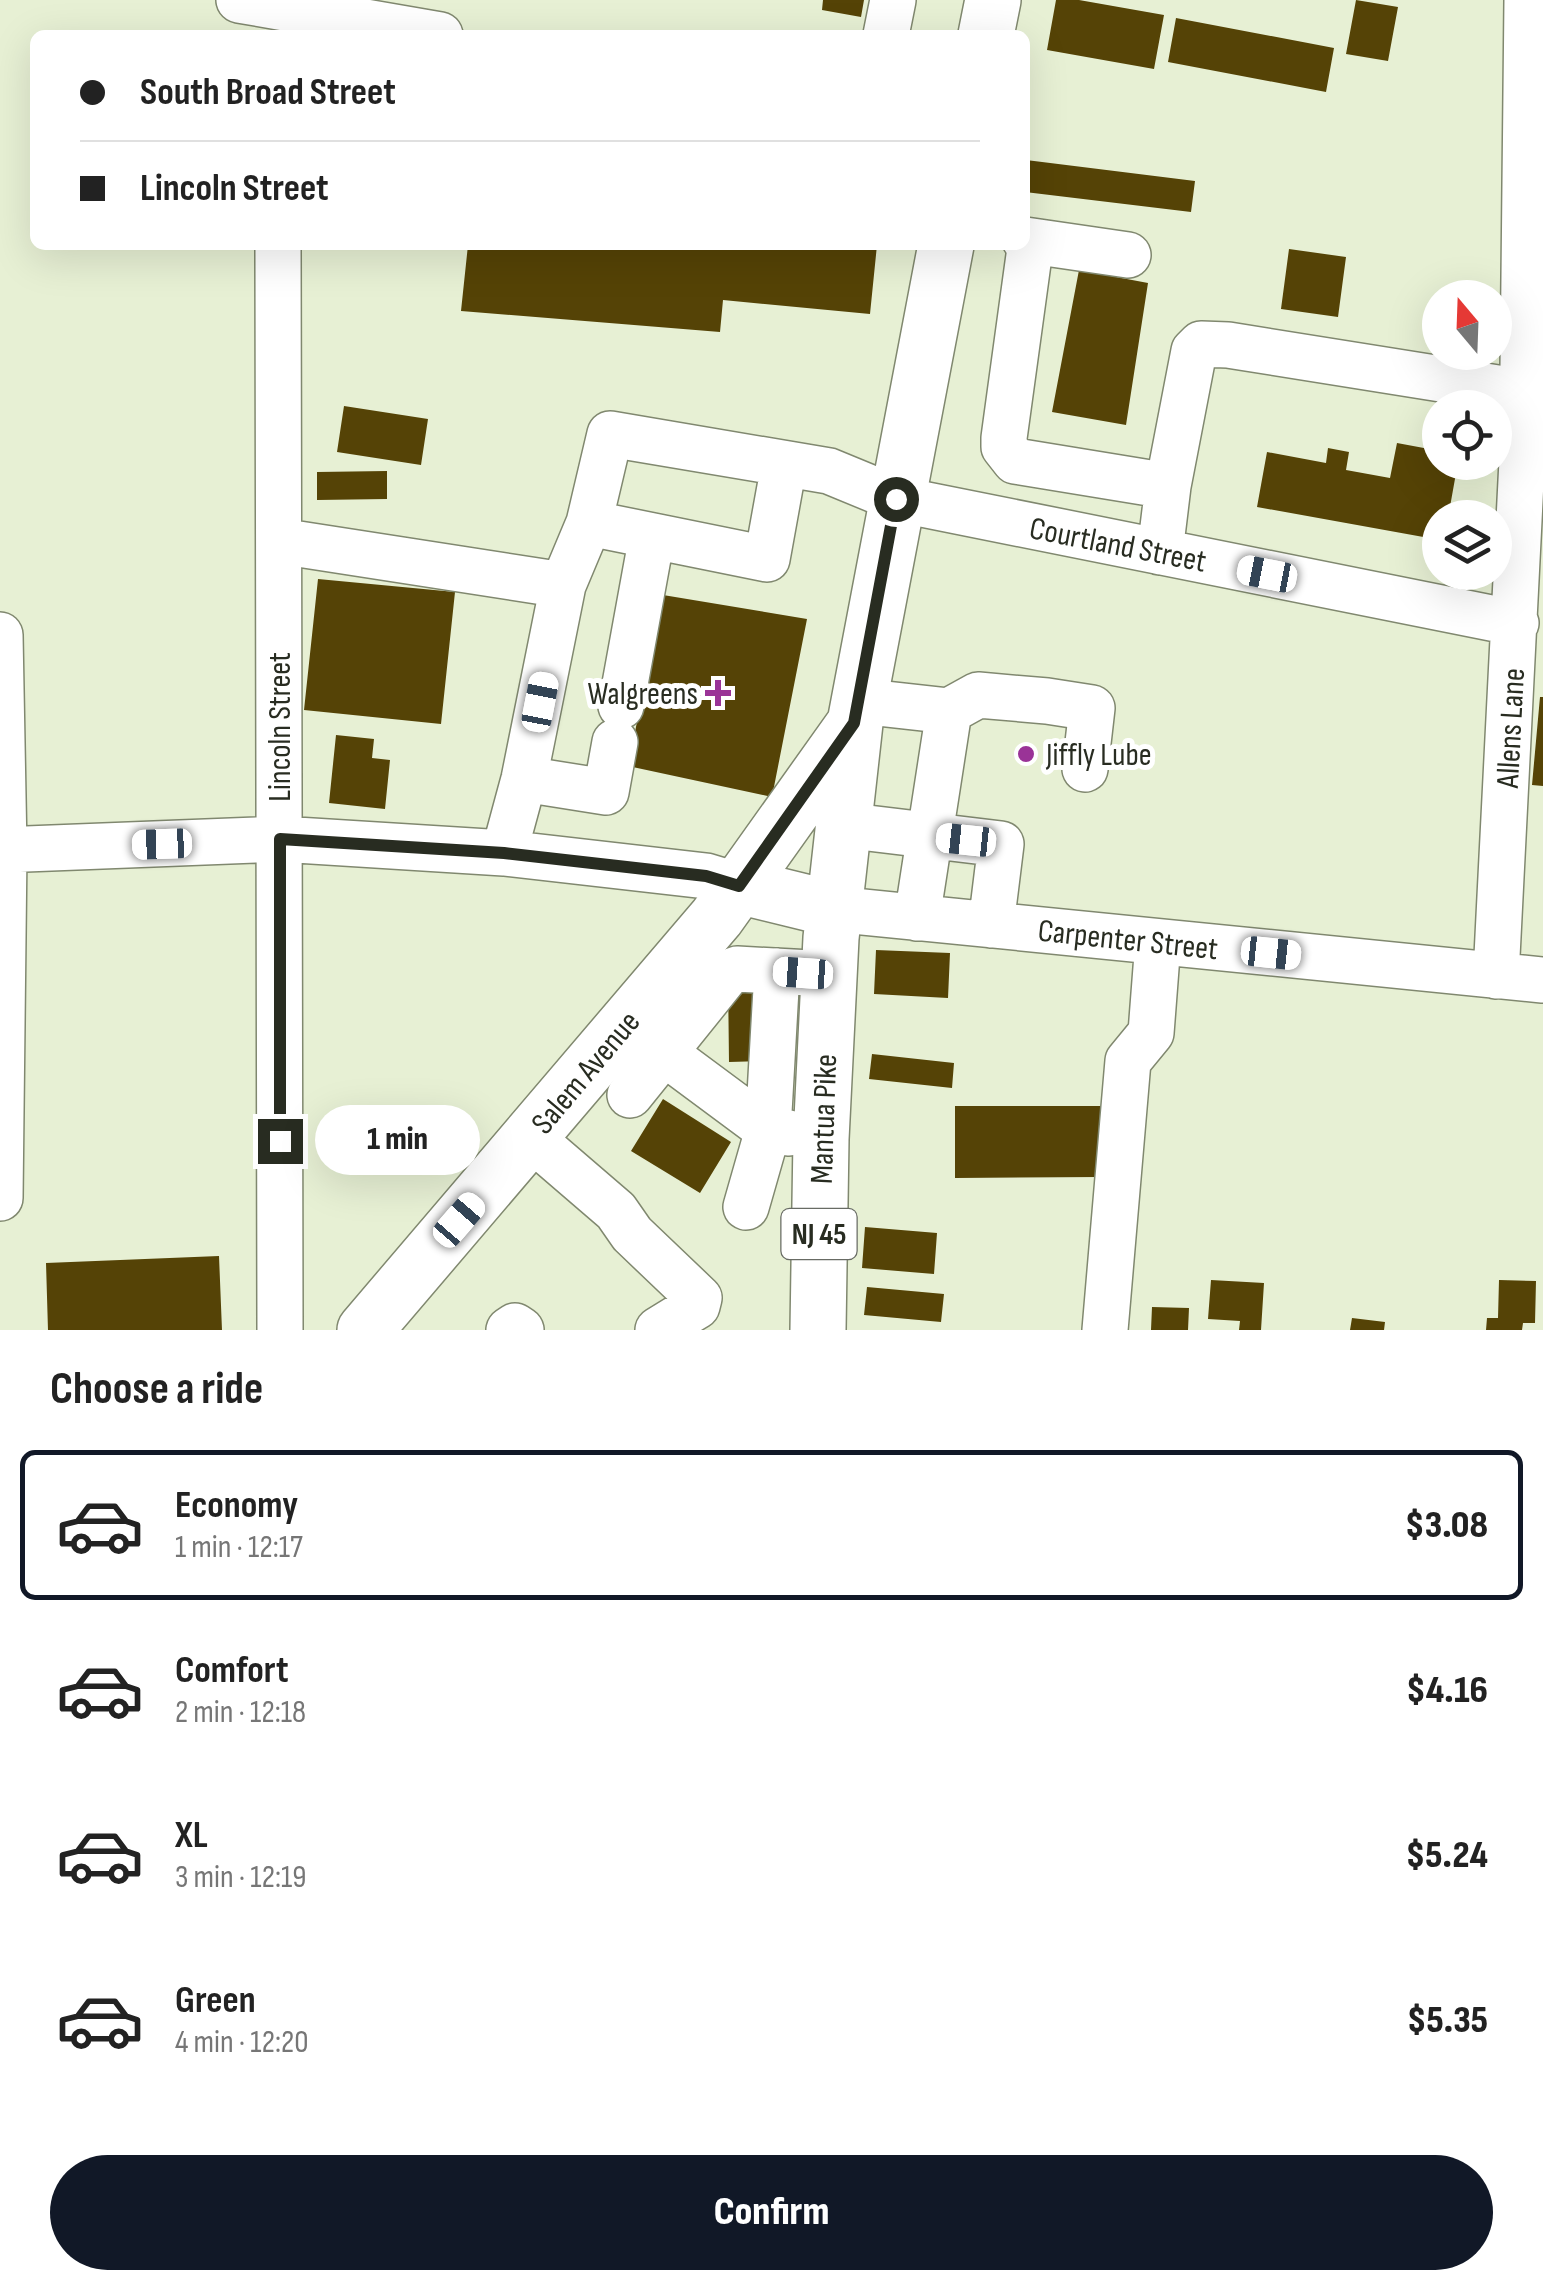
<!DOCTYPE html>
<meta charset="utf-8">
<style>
body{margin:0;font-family:"Sofia Sans Condensed",sans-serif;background:#f2f2f2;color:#222;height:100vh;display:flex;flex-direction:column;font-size:38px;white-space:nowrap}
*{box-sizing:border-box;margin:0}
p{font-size:32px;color:#767676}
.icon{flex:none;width:55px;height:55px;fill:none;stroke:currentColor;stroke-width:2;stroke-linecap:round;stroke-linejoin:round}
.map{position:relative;height:1330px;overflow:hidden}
.sheet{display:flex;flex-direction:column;background:#fff;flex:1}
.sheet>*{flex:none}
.hud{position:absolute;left:30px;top:30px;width:1000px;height:220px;border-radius:15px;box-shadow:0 10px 40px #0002;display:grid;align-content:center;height:220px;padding:0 50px;background:#fff}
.needle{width:65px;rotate:341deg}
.controls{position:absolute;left:1422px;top:280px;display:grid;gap:20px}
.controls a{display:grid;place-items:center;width:90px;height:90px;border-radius:50%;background:#fff;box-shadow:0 10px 40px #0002;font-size:50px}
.end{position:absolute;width:45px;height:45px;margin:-22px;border:12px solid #282c21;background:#fff;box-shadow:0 0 0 5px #fff}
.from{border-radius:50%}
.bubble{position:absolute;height:70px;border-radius:35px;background:#fff;box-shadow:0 10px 40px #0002;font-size:32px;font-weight:800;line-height:70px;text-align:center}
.car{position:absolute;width:30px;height:60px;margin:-30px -15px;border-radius:12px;box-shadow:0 0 8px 2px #0007;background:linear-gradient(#fff 24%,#345 0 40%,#fff 0 76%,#345 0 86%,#fff 0)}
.hud b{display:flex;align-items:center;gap:35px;height:95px;font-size:38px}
.hud b+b{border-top:2px solid #e0e0e0}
.hud i{width:25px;height:25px;background:#222}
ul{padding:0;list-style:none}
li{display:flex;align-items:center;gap:30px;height:150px;margin:0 20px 15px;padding:0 30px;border:5px solid transparent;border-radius:15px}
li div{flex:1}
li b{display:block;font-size:38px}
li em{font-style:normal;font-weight:800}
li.on{border-color:#111827}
li>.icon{width:90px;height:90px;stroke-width:1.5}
h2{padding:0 50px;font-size:45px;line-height:120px}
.action{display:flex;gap:20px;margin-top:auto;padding:20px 50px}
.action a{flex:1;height:115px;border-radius:60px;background:#111827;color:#fff;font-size:40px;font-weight:800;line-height:115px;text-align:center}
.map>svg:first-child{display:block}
.building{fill:#554306}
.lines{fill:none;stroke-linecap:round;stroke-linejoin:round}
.minor-casing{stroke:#80886f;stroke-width:48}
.major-casing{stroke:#80886f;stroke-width:58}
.minor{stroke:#fff;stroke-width:45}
.major{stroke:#fff;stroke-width:55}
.route{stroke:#282c21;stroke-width:12}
.poi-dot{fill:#9a3397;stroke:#fff;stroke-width:4}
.labels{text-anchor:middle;stroke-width:10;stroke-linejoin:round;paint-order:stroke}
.shield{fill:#fff;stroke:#686b64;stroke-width:2.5}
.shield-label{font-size:30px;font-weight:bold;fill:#282c21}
.street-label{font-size:32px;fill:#282c21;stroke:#fff}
.poi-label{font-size:32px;fill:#282c21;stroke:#fff;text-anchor:end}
</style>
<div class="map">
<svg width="1543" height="1330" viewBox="0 0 1543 1330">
<rect width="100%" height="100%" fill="#e7f0d4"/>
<path class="building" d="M823,0h41l-3,17 -39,-7z
M1056,0h23l85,15 -10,54 -107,-19z
M1356,0l42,7 -10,54 -42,-7z
M1176,18l158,30 -8,44 -158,-30z
M1026,160l169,21 -4,31 -166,-20z
M468,245h409l-7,69 -147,-14 -3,32 -259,-21z
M1289,249l57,8 -8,60 -57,-8z
M1079,270l69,13 -22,142 -74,-13z
M344,406l84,13 -7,46 -84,-13z
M1397,443l43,8v11h18l-10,56h-8v22l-183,-33 10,-55 59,11 2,-15 21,4 -3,18 44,8z
M387,471v28l-70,1v-28z
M318,579l137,13 -14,132 -137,-14z
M663,595l144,24 -35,178 -144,-31z
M1540,697h3v89l-11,-1z
M336,735l38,4 -2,19 18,2 -5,49 -56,-6z
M876,950l74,3 -2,45 -74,-4z
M728,977h34l2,84 -35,1z
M872,1054l82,9 -2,25 -83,-9z
M663,1099l68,43 -31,51 -69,-42z
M955,1106h145v71l-145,1z
M865,1227l72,6 -3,41 -72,-6z
M219,1256l3,74h-174l-2,-67z
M1211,1280l53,3 -3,47h-22l1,-9 -32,-2z
M1499,1280l37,1 -1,42h-12l-1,7h-36l1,-12h11z
M867,1287l77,7 -3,28 -77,-7z
M1152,1307l37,1 -1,22h-37z
M1352,1318l33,4 -1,8h-34z"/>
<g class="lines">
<g class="minor-casing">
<path id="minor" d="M239,0l201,35
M886,35l7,-35
M1025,240l103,15
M1031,241l-27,197v9l11,14 153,25
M278,245l2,1085
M589,523l178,36 17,-94
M279,541l284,44
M1160,552l8,-66 26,-135 7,-7 27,1 295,47
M0,635l4,215 -4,348
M859,701l90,10
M621,706l31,-170
M524,779l82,13 9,-50
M843,825l158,19 -10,81
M0,850l280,-11 224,14 202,23 33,10
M504,853l20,-74 39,-194 26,-62 21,-89 219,37 68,28 619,124
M833,909l710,71
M917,918l32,-207 29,-16 69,6 45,7 -7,61
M1496,976l26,-515 5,-461
M640,1035l128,95 21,3
M630,1095l99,-123 8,-3 92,5
M530,1137l86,74 16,23 67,64 -2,8 -39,24
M746,1207l22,-77 9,-159
M509,1330l6,-4 6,4
M1105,1330l23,-269 23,-28 7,-91"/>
</g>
<g class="major-casing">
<path id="major" d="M986,35l7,-35
M739,886l94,23
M365,1330l352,-413 136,-191
M818,1330l3,-191 10,-201 24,-215 91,-478"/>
</g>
<use href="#minor" class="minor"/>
<use href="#major" class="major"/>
</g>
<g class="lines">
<path class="route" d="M280,1141v-302l224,14 202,23 33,10 115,-163 42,-224"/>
</g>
<g class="poi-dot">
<path d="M713 678h10v10h10v10h-10v10h-10v-10h-10v-10h10z"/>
<circle cx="1026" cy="754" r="10"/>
</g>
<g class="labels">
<rect class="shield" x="781.5" y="1209" width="75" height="50" rx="8"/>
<g class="shield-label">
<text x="819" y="1244">NJ 45</text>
</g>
<g class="street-label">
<text transform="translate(1118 544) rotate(11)" y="11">Courtland Street</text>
<text transform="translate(279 727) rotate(-90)" y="11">Lincoln Street</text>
<text transform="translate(1510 728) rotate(-87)" y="11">Allens Lane</text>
<text transform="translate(1128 939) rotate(6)" y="11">Carpenter Street</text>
<text transform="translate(585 1072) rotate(-50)" y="11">Salem Avenue</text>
<text transform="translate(823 1119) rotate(-88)" y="11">Mantua Pike</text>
</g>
<g class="poi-label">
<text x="698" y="704">Walgreens</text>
<text x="1046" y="765" text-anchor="start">Jiffly Lube</text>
</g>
</g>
</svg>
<div class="controls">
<a><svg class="needle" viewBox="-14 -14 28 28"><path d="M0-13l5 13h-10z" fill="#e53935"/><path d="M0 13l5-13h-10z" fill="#767676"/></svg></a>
<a><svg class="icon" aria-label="locate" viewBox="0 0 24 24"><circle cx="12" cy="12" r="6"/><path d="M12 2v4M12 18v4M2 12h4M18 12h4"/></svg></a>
<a><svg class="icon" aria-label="layers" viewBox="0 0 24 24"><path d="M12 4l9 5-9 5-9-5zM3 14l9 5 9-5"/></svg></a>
</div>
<i class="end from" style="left:896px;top:499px"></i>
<i class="end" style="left:280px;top:1141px"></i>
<div class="bubble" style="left:315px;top:1105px;width:165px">1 min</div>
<i class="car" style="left:1267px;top:574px;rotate:281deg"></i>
<i class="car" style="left:540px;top:702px;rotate:11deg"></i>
<i class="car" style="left:966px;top:840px;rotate:276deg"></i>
<i class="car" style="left:162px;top:844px;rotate:268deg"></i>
<i class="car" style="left:1271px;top:953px;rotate:96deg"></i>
<i class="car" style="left:803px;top:973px;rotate:274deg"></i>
<i class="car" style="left:459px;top:1220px;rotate:41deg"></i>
<div class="hud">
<b><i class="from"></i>South Broad Street</b>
<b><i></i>Lincoln Street</b>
</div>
</div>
<section class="sheet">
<h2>Choose a ride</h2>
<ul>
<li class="on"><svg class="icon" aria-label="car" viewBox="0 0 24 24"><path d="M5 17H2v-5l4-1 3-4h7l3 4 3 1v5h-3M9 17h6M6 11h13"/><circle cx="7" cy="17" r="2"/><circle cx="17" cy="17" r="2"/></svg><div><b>Economy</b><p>1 min · 12:17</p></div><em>$3.08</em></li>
<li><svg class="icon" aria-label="car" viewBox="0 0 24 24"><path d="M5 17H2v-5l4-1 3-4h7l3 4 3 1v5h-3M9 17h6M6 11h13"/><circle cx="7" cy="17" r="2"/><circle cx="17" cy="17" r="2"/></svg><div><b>Comfort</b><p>2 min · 12:18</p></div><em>$4.16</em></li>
<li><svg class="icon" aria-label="car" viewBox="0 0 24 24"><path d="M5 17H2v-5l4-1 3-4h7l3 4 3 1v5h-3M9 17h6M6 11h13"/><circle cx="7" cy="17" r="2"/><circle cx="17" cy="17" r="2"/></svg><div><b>XL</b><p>3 min · 12:19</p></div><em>$5.24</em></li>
<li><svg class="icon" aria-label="car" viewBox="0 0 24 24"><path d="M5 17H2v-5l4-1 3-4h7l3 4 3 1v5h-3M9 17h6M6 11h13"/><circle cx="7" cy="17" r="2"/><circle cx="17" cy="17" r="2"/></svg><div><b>Green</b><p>4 min · 12:20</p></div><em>$5.35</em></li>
</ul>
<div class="action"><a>Confirm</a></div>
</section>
